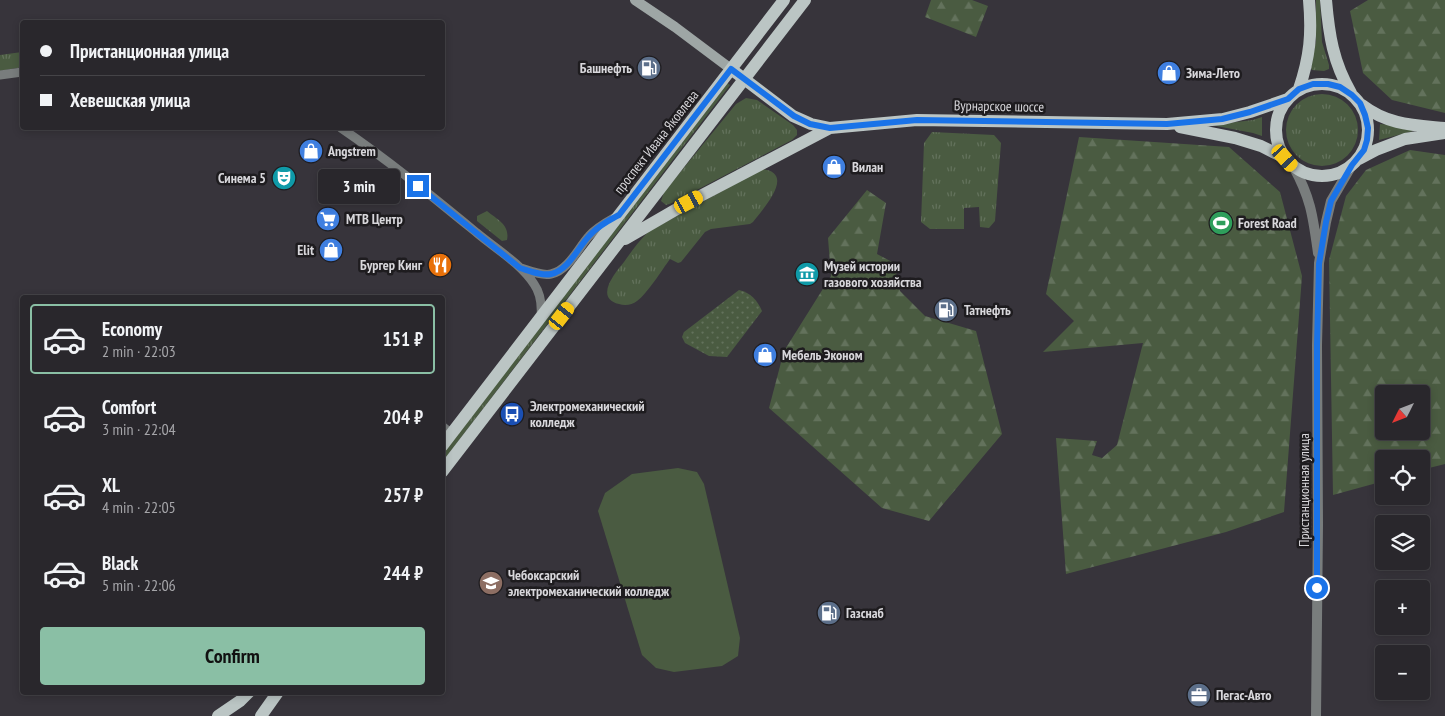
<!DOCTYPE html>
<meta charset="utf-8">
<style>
body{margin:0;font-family:"PT Sans Narrow",sans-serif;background:#353338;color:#f1f3f6;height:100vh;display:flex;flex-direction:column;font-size:19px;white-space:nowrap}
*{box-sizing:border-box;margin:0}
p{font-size:16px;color:#a5a5a9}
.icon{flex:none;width:28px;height:28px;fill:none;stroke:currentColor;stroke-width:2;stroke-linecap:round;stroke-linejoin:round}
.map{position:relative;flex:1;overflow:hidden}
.side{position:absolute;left:20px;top:295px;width:425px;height:400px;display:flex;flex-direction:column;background:#29272c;border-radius:5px;box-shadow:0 2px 8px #0003,0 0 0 1px #454448}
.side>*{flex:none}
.top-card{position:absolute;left:20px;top:20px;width:425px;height:110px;border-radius:5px;box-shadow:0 2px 8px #0003,0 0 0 1px #454448;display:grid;align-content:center;height:110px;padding:0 20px;background:#29272c}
.needle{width:32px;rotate:228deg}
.controls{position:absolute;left:1375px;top:385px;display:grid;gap:10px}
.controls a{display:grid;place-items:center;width:55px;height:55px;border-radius:5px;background:#29272c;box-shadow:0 2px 8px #0003,0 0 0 1px #454448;font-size:25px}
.end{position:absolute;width:22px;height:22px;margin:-11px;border:6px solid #1a73e8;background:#fff;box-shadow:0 0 0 2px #fff}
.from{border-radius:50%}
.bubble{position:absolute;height:35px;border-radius:5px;background:#29272c;box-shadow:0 2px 8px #0003,0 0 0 1px #454448;font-size:16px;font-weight:600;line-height:35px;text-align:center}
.car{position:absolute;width:15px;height:30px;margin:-15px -8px;border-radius:6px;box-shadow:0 0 4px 1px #0007;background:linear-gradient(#f5c518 24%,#345 0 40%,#f5c518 0 76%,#345 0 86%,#f5c518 0)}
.top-card b{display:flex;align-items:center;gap:18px;height:48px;font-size:19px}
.top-card b+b{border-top:1px solid #454448}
.top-card i{width:12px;height:12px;background:#f1f3f6}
ul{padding:9px 0 0;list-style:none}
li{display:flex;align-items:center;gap:15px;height:70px;margin:0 10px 8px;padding:0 10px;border:2px solid transparent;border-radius:5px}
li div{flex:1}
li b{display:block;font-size:19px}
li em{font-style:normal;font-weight:600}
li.on{border-color:#8abfa5}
li>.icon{width:45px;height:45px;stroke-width:1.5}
.cta{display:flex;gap:10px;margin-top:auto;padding:10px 20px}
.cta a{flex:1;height:58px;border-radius:5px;background:#8abfa5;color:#111;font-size:20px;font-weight:600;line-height:58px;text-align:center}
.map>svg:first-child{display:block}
.grass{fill:url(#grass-tufts)}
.forest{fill:url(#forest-firs);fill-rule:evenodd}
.park{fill:url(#park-dots)}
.pitch{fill:#4a5b41}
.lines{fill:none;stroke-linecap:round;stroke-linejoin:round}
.minor{stroke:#797d7d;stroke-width:9}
.tertiary{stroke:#797d7d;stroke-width:10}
.secondary{stroke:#9ea6a5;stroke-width:10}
.primary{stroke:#bbc5c4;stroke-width:12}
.route{stroke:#1a73e8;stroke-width:6}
.labels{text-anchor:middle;stroke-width:5;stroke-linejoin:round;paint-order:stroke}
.poi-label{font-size:14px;font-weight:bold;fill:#d8d7db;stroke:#1e1c1f;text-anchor:start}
.street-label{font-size:14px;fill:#d8d7db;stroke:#1e1c1f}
</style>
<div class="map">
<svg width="1445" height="716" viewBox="0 0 1445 716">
<defs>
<pattern id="grass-tufts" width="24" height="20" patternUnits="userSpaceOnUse" patternTransform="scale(1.25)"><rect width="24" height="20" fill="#4a5b41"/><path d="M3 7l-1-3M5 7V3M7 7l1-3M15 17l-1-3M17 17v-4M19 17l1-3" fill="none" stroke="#63725c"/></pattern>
<pattern id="forest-firs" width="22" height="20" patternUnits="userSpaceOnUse" patternTransform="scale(1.25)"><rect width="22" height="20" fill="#4a5b41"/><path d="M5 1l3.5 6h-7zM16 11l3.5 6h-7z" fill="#63725c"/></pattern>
<pattern id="park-dots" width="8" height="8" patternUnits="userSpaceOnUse" patternTransform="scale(1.25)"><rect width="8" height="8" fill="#4a5b41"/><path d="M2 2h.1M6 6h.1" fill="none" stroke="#63725c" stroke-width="1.8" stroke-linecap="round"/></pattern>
</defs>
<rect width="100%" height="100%" fill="#37343b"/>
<path class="grass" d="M1316,0h4l2,42 7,23v4l-5,2 -12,-1 -1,-2 5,-27z
M22,52v15l-22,4v-16z
M727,83l3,2 -287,376 -1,-7z
M1286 130a36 36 0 1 1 72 0a36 36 0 1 1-72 0Z
M746,98l11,2 36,25 4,5v5l-5,5 -120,63 -6,2 -5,-4 3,-9 72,-88z
M1262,117v19l-9,-3 -42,-8 42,-5z
M1380,124l45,4 -46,12z
M932,132l62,3 7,8 -6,78 -6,7 -9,-1 -1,-20 -15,1v21h-34l-9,-7 3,-79z
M762,169c35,4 0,41 -9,53l-3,2 -39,5 -6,3 -24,30 -3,1 -8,-4c-8,11 -23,35 -33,42 -5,4 -12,5 -18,3 -25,-6 -4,-31 5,-42 7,-10 15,-21 24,-30z
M487,211c11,9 23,14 20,29l-5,1 -25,-20v-5z"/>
<path class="forest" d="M931,0h41l16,6 -12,31 -51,-20z
M1368,0h77v113l-53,-13 -29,-27 -13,-62z
M1079,137l150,10 51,45 22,84 -18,236 -58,20 -160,42 -10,-136 41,3 -5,14 10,3 15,-13 26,-102 -100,9 31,-31 -28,-27z
M1410,150l35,5v309l-24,6v-11h-37v22l-51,14 -4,-235 17,-64 20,-26zM1384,394h37v37h-37z
M867,190l19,13 -9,51 17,9 6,28 25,25 51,15 26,103 -73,87 -47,-13 -113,-100 15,-57 47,-75 -3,-38z"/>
<path class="park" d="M739,290c12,3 18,10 23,21l-35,46 -18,-1 -24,-13 -3,-6 2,-5z"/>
<path class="pitch" d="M678,468l19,4 7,12 36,154 -2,18 -16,10 -48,6 -18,-4 -14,-13 -44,-144 7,-18 27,-19z"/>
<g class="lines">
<path class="minor" d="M0,75l22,-3
M341,128c47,32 92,69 136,105 19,16 43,30 57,51 7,10 8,21 7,33
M521,268c9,3 21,8 30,6 18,-4 27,-26 38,-38 7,-8 16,-13 25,-18
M442,426l10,8"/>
<path class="tertiary" d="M1293,166c18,32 20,51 25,87
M1316,716l2,-191 -1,-180 2,-82 7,-41 5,-21 21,-36"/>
<path class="secondary" d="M635,0l40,27 56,42"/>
<path class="primary" d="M1326,0c3,35 7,62 25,93
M731,69l62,47 18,8 19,4 87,-8 250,4 56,-5 27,-7 38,-13
M1276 130a46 46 0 1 1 92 0a46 46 0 1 1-92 0Z
M1299,89c11,-33 13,-55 10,-89
M1362,105c26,20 51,20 83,23
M1180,127l55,11 26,8 24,12
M1359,159l17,-9 29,-11 40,-6
M625,239l64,-37 141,-74
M442,446l342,-446
M442,472l363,-472
M218,716l22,-15 9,-9
M261,716l17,-24"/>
</g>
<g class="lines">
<path class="route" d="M418,186l102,82c10,3 22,8 31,6 18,-4 27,-27 39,-39 8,-9 18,-14 29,-20l112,-146 63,47 16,8 20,4 87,-8 250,4 55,-5 28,-7 38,-13 11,-10 14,-5h15l12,3 12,8 8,8 5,12 3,13 -1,12 -3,10 -12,15 -21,36 -5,21 -7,42 -2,81v243"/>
</g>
<defs>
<g id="fuel-disc" transform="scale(1.25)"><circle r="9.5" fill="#5c6f8a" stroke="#1e1c1f"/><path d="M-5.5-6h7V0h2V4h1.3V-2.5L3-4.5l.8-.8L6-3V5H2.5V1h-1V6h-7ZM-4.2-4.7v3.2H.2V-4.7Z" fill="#fff"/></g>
<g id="shop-disc" transform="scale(1.25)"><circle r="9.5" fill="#3f7fe0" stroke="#1e1c1f"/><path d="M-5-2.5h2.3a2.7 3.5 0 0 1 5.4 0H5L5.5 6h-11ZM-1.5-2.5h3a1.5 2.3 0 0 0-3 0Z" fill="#fff"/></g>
<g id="theatre-disc" transform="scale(1.25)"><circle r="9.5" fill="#0f9aa8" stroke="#1e1c1f"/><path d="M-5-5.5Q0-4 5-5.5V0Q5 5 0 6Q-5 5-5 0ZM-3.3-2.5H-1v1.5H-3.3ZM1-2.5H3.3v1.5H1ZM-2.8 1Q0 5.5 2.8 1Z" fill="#fff"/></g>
<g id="supermarket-disc" transform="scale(1.25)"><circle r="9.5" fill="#3f7fe0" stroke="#1e1c1f"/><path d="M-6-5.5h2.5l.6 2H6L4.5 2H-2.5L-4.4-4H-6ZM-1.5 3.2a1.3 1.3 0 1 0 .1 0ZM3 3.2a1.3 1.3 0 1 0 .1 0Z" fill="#fff"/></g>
<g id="stadium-disc" transform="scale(1.25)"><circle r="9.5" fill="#2e9e5b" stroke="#1e1c1f"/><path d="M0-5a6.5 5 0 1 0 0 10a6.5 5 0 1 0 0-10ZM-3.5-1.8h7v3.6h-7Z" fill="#fff"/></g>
<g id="restaurant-disc" transform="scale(1.25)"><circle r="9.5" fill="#e8710a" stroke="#1e1c1f"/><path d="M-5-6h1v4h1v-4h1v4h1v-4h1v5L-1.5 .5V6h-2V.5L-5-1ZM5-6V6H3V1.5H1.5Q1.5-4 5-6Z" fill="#fff"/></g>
<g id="museum-disc" transform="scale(1.25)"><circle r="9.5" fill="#0f9aa8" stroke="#1e1c1f"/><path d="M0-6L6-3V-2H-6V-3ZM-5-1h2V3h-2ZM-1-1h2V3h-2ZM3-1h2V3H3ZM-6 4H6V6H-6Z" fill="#fff"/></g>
<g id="bus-disc" transform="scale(1.25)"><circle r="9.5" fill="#1a4fb4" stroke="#1e1c1f"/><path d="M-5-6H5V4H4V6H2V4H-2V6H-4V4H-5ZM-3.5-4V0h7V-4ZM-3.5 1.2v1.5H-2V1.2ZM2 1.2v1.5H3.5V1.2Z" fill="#fff"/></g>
<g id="university-disc" transform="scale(1.25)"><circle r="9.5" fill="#8d6e63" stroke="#1e1c1f"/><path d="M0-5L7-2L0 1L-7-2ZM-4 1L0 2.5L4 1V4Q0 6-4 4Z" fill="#fff"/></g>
<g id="office-disc" transform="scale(1.25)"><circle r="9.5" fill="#5c6f8a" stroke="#1e1c1f"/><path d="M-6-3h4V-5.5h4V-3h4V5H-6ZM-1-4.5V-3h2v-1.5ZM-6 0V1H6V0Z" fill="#fff"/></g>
</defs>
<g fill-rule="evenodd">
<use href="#fuel-disc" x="649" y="68"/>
<use href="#shop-disc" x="1169" y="73"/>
<use href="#shop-disc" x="311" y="151"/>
<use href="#shop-disc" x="834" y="167"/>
<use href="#theatre-disc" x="284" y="178"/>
<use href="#supermarket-disc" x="328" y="219"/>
<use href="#stadium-disc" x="1221" y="223"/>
<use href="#shop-disc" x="331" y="250"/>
<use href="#restaurant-disc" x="440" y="265"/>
<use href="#museum-disc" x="807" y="274"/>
<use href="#fuel-disc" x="946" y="310"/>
<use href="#shop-disc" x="765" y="355"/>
<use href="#bus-disc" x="512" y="414"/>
<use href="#university-disc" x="491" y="583"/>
<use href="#fuel-disc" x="829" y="613"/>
<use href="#office-disc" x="1199" y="695"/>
</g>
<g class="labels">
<g class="poi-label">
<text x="632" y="73" text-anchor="end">Башнефть</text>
<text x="1186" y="78">Зима-Лето</text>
<text x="328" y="156">Angstrem</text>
<text x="852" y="172">Вилан</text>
<text x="266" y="183" text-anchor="end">Синема 5</text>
<text x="346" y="224">МТВ Центр</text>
<text x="1238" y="228">Forest Road</text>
<text x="314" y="255" text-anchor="end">Elit</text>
<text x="422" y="270" text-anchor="end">Бургер Кинг</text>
<text x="824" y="271">Музей истории<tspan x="824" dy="16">газового хозяйства</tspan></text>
<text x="964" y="315">Татнефть</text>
<text x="782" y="360">Мебель Эконом</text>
<text x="530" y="411">Электромеханический<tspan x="530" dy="16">колледж</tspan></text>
<text x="508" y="580">Чебоксарский<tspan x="508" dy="16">электромеханический колледж</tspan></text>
<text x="846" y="618">Газснаб</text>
<text x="1216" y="700">Пегас-Авто</text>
</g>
<g class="street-label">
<text transform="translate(999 106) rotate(1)" y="5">Вурнарское шоссе</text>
<text transform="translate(656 142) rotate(-52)" y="5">проспект Ивана Яковлева</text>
<text transform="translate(1304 490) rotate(-90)" y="5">Пристанционная улица</text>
</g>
</g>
</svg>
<div class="controls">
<a><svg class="needle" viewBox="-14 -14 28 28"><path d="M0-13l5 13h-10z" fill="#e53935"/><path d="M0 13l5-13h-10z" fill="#a5a5a9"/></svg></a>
<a><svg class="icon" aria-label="locate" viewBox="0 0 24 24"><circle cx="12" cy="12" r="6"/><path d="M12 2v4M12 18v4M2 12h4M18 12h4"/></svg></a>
<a><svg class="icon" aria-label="layers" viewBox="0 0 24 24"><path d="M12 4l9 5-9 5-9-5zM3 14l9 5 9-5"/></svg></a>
<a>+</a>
<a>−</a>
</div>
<i class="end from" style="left:1317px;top:588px"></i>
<i class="end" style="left:418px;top:186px"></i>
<div class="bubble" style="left:318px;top:169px;width:82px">3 min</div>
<i class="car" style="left:1285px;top:158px;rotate:138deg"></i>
<i class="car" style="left:689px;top:202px;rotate:62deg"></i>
<i class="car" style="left:562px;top:316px;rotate:38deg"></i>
<div class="top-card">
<b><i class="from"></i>Пристанционная улица</b>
<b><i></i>Хевешская улица</b>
</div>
<section class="side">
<ul>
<li class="on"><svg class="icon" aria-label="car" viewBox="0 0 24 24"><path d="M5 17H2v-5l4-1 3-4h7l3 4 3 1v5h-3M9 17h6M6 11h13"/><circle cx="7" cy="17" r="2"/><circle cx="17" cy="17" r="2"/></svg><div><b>Economy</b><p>2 min · 22:03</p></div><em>151 ₽</em></li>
<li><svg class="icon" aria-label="car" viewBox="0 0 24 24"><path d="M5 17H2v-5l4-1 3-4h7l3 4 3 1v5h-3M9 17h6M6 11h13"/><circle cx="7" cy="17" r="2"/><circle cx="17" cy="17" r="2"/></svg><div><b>Comfort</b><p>3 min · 22:04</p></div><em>204 ₽</em></li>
<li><svg class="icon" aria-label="car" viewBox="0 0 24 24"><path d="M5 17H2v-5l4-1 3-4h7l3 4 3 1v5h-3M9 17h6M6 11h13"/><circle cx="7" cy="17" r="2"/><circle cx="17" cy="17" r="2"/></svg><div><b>XL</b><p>4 min · 22:05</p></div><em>257 ₽</em></li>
<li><svg class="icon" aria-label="car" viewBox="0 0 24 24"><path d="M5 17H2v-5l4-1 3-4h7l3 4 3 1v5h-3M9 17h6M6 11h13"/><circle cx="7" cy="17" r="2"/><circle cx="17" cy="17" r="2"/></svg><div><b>Black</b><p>5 min · 22:06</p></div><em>244 ₽</em></li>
</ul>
<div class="cta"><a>Confirm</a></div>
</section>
</div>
